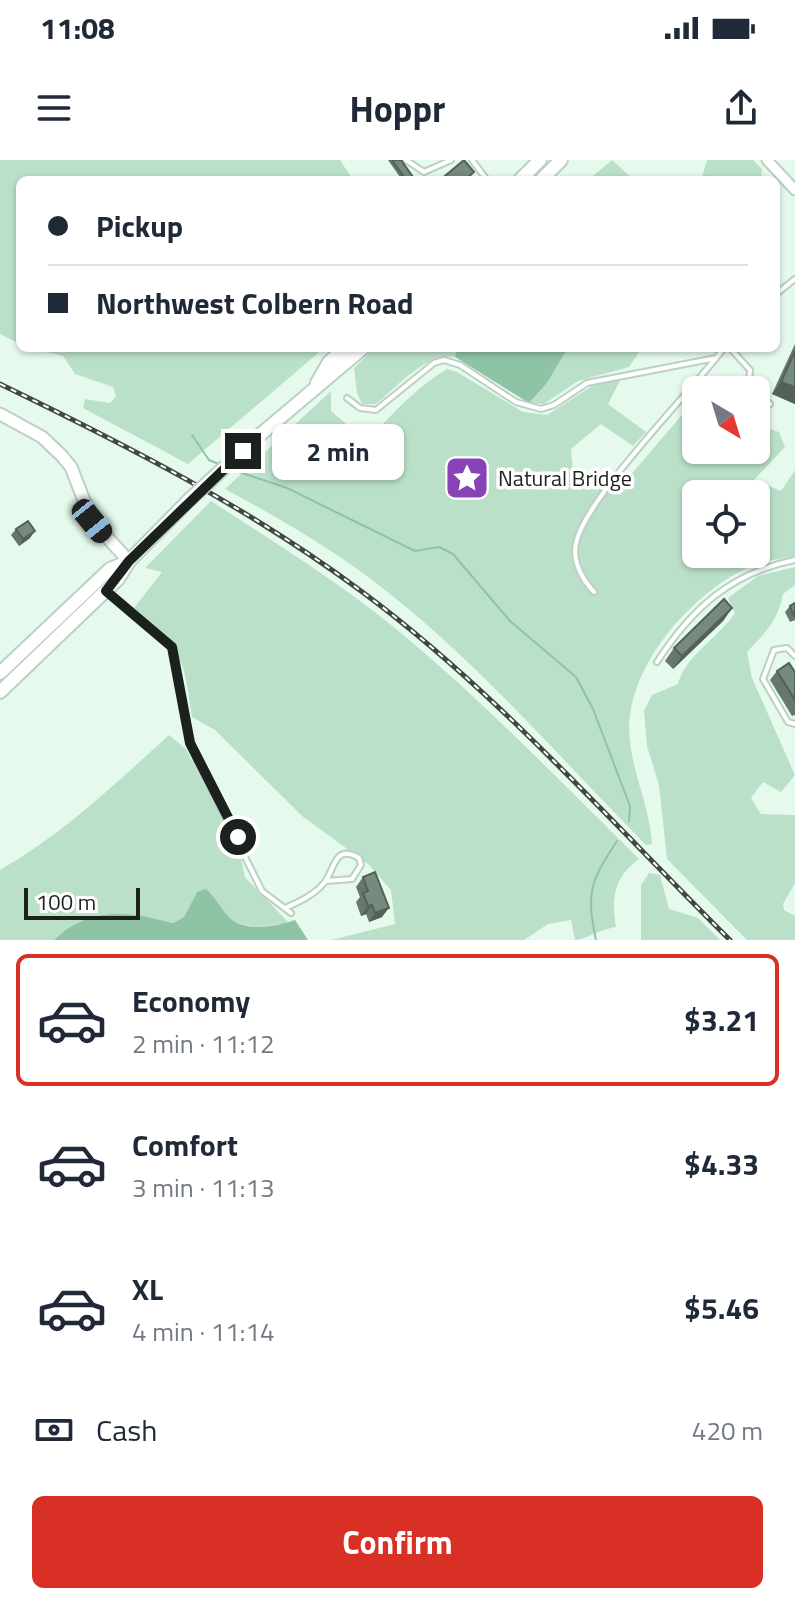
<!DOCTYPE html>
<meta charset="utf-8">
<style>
body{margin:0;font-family:"Titillium Web",sans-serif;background:#f6f6f7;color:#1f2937;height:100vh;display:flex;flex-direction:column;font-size:30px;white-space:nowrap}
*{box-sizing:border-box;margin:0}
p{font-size:26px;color:#747a83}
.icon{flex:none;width:44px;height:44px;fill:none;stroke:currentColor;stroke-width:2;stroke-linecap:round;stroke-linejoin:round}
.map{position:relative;height:780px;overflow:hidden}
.panel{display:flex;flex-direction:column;background:#fff;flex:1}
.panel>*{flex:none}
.banner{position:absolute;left:16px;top:16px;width:764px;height:176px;border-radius:12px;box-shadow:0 2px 6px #0004;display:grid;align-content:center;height:176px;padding:0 32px;background:#fff}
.needle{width:52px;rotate:142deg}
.buttons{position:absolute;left:682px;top:216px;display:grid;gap:16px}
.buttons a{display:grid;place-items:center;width:88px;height:88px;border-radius:12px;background:#fff;box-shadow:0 2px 6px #0004;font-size:40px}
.scale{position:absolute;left:24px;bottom:20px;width:116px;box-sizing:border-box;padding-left:8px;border:4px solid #1b221e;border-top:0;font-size:22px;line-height:28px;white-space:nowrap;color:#1b221e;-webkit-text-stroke:6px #fff;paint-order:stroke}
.end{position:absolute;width:36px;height:36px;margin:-18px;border:10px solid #1b221e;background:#fff;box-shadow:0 0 0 4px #fff}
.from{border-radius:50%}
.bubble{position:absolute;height:56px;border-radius:12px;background:#fff;box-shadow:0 2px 6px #0004;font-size:26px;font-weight:700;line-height:56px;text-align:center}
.car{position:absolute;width:24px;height:48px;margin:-24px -12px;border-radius:10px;box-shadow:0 0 6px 2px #0007;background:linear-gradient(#222 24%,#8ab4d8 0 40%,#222 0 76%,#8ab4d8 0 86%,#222 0)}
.banner b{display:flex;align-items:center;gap:28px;height:76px;font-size:30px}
.banner b+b{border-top:2px solid #e0e1e3}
.banner i{width:20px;height:20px;background:#1f2937}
ul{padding:14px 0 0;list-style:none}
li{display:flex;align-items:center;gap:24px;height:132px;margin:0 16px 12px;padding:0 16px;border:4px solid transparent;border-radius:12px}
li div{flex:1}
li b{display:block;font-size:30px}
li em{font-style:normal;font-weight:700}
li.selected{border-color:#d93025}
li>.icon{width:72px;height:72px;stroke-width:1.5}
.pay{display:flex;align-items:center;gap:20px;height:88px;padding:0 32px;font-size:30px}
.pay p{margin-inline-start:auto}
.action{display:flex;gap:16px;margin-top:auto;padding:16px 32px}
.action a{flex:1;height:92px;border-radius:12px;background:#d93025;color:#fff;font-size:32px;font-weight:700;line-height:92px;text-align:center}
.status{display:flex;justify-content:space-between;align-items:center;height:56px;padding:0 40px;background:#fff;direction:ltr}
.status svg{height:22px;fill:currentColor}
header{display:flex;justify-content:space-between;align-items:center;height:104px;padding:0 32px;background:#fff;font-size:36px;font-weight:700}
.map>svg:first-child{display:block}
.green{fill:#bbe0c9;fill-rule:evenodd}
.water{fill:#8fc3a5}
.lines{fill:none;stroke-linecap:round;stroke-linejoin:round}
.stream{stroke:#8fc3a5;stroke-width:2}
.service-casing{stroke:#bcd0c4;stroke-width:8}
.minor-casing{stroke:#bcd0c4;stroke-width:13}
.tertiary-casing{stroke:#bcd0c4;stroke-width:15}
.secondary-casing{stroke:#bcd0c4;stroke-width:16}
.service{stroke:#fff;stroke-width:4}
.minor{stroke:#fff;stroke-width:9}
.tertiary{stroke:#fff;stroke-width:11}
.secondary{stroke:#fff;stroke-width:12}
.rail-casing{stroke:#3f4843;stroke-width:5}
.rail{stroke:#fff;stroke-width:2;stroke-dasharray:6;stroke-linecap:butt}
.secondary-bridge-casing{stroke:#bcd0c4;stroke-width:16;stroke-linecap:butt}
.secondary-bridge{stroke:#fff;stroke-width:12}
.wall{fill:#66776c}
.shaded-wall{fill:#536158}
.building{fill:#778a7e;stroke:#536158;stroke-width:2}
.route{stroke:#1b221e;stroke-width:10}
.labels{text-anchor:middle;stroke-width:7;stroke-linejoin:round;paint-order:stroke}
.poi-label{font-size:22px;fill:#1b221e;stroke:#fff;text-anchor:start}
</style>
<div class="status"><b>11:08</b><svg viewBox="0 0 49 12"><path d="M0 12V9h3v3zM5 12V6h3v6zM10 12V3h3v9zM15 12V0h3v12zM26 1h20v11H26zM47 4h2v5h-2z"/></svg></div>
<header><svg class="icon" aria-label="menu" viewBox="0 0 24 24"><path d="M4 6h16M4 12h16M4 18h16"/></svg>Hoppr<svg class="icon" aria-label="share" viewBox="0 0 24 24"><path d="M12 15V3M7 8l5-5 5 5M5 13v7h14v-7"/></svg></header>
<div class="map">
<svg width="795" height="780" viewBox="0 0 795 780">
<rect width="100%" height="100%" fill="#e5faed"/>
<path class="green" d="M0,0h340l13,20h-333v164l-20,-10z
M612,0l22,20h-46z
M707,0h46l9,9 -1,11h-60z
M28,188h296l-136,116 -105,-56 2,-9 25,4 6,-7 -3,-9 -38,-13 -12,-18z
M375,188h82l-2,9c-31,-3 -57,29 -79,47h-14l-5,-11 -3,-25z
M568,188h74l-13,19 -51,14 -34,23 -15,-1 18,-20z
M447,209l10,3 66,40 24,3 45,-29 29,-7 -13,25 38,28 -13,14 -32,-22 -30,25 2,22 9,15h13l13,-14 20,6 64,-75 4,2v45h27l6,12 15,-12h12v-13l10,-9 13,4 6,15 -31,33 27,11 14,-21v86c-15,3 -34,5 -48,12 -59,28 -126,105 -117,174 4,35 20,67 22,102l-6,1c-92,-93 -180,-197 -286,-274 -43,-31 -89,-57 -135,-82l106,-98v20l35,30 12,2 -1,-13c22,-23 43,-45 70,-61zM696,334h60v60h-60z
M211,341c66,43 134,85 195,136 82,69 157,147 233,222 -25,18 -28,40 -23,68 -15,2 -32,13 -41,13l-4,-20 -23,4 -24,16h-193l64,-16 -4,-34 -23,-26 -66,-48 -87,-86 -23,-13c-8,-61 -11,-69 -58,-109l28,-36 -17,-4z
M795,407v18l-12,9c-5,27 -18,39 -36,58l5,26 43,97 -14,17 -18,-10 -12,16 10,16 34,1v68l-12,21 1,6 11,6v24h-48l-80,-81 -8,-74 -12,-39 -3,-35 8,-16 26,-11c7,-29 41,-46 57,-71l-7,-15 30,-22z
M169,575l17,14 54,104 5,24 43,45c-15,4 -43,8 -57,-3 -17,-15 -8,-18 -34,-27l-13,25 -11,6c-39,-12 -88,-13 -119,17h-54v-70c63,-36 115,-86 169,-135z
M649,713l11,2 9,34 29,9 22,22h-79v-55z"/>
<path class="water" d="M457,188h111l-21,35 -18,20 -74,-46z
M206,729c10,9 16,22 25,30 16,13 47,7 64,1l13,20h-254c35,-34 75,-29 119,-17l11,-6 13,-25z"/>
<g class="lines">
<path class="stream" d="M192,275l17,25 12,5
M230,309l57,19 128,63 24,-4 14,7 57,67 66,56 17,32 37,97 -1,15
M596,780c-10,-48 -6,-58 21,-99"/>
<g class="service-casing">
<path id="service" d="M406,0l18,12 27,-12
M472,0l15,20
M776,134l19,-15
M730,188l20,22 -1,12 21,22
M347,238l13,10 16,2 58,-47 10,-3 16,5 56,37 25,7 13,-4 33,-22 129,-25
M107,431l65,56 14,78 11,36 65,130 29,22
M594,432c-12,-13 -22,-31 -18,-49 10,-46 115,-151 148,-195
M795,496l-8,-8 -13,2 -11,29 25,43 7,2
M657,502c35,-54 74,-89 138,-102
M285,748c14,-6 29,-13 39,-25 11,-13 10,-40 35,-25l2,7 -9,14 -26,2"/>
</g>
<g class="minor-casing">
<path id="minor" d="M767,0l28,30"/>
</g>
<g class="tertiary-casing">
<path id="tertiary" d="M0,254l42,23 19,18 10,12 21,54 37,40"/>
</g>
<g class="secondary-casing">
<path id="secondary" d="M520,20l20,-20
M541,20l20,-20
M317,223l12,-21 16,-14
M261,274l102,-86
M0,513l110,-104 19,-8
M0,532l118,-113 11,-18 59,-60"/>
</g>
<use href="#service" class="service"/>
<use href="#minor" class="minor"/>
<use href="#tertiary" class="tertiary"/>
<use href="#secondary" class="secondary"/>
<g class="rail-casing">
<path id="rail" d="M0,224c126,61 248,123 361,207 133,98 251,232 369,349"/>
</g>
<use href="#rail" class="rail"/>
<g class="secondary-bridge-casing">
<path id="secondary-bridge" d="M188,341l73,-67"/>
</g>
<use href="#secondary-bridge" class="secondary-bridge"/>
</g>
<path class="wall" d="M388,0h13l12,17 -2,3h-9z
M795,184v60l-23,-10z
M16,369l14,9 -11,8 -8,-11z
M795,443v17l-5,2 -5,-10 5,-6z
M732,448l-9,13 -50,48 -8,-8 9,-13z
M777,511l18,1v43l-3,1 -22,-36z
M363,717l19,40 -13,5 -3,-8 -5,2 -5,-14 4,-5 -4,-10z"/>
<path class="shaded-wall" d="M781,222l14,5v17l-23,-10z
M35,371l-5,7 -11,8 4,-7z
M732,448l-9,13 -50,48 9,-13z
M372,745l-6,9 -5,2 7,-10z
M389,748l-7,9 -13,5 6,-9z"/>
<path class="building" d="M392,0h9l12,17 -7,3z
M464,0l10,12 -9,8h-25z
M795,191v36l-14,-5z
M28,361l7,10 -12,8 -7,-10z
M724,439l8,9 -50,48 -8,-8z
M795,443v12l-1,1 -4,-10z
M789,503l6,9v28l-18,-29z
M375,712l14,36 -14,5 -3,-8 -4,1 -5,-13 5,-2 -5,-14z"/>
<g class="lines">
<path class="route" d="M238,677l-48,-94 -18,-96 -66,-56 23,-30 114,-110"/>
</g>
<defs>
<g id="sight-square" transform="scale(2.3)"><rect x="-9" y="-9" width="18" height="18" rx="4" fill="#8743b6" stroke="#fff"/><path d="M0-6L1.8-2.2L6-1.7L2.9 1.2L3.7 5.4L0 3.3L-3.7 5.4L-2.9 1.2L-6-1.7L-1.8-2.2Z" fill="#fff"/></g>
</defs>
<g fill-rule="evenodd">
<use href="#sight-square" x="467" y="318"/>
</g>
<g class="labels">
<g class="poi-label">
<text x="498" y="326">Natural Bridge</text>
</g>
</g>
</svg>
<div class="buttons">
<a><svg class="needle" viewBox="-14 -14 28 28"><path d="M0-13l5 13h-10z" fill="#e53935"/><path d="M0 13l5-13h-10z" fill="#747a83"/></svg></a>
<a><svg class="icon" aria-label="locate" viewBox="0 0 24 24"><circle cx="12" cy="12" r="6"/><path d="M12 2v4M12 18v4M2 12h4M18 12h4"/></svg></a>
</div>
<div class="scale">100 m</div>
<i class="end from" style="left:238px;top:677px"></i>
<i class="end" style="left:243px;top:291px"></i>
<div class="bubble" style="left:272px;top:264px;width:132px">2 min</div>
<i class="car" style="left:92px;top:361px;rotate:141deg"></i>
<div class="banner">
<b><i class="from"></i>Pickup</b>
<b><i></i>Northwest Colbern Road</b>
</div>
</div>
<section class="panel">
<ul>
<li class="selected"><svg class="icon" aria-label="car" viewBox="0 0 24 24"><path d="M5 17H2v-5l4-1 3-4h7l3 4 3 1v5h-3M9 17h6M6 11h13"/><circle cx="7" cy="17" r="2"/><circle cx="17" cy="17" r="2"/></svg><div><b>Economy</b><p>2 min · 11:12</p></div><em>$3.21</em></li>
<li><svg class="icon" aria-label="car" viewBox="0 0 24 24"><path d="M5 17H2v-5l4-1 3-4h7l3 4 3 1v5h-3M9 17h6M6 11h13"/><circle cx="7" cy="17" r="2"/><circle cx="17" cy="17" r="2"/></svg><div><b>Comfort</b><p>3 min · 11:13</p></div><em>$4.33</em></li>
<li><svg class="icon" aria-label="car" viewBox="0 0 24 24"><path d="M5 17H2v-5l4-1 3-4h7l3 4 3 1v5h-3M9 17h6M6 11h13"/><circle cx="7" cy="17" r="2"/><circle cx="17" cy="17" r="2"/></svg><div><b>XL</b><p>4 min · 11:14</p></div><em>$5.46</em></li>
</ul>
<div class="pay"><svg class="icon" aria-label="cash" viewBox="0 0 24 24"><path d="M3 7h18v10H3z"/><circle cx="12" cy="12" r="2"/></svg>Cash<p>420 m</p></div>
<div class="action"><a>Confirm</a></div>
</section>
